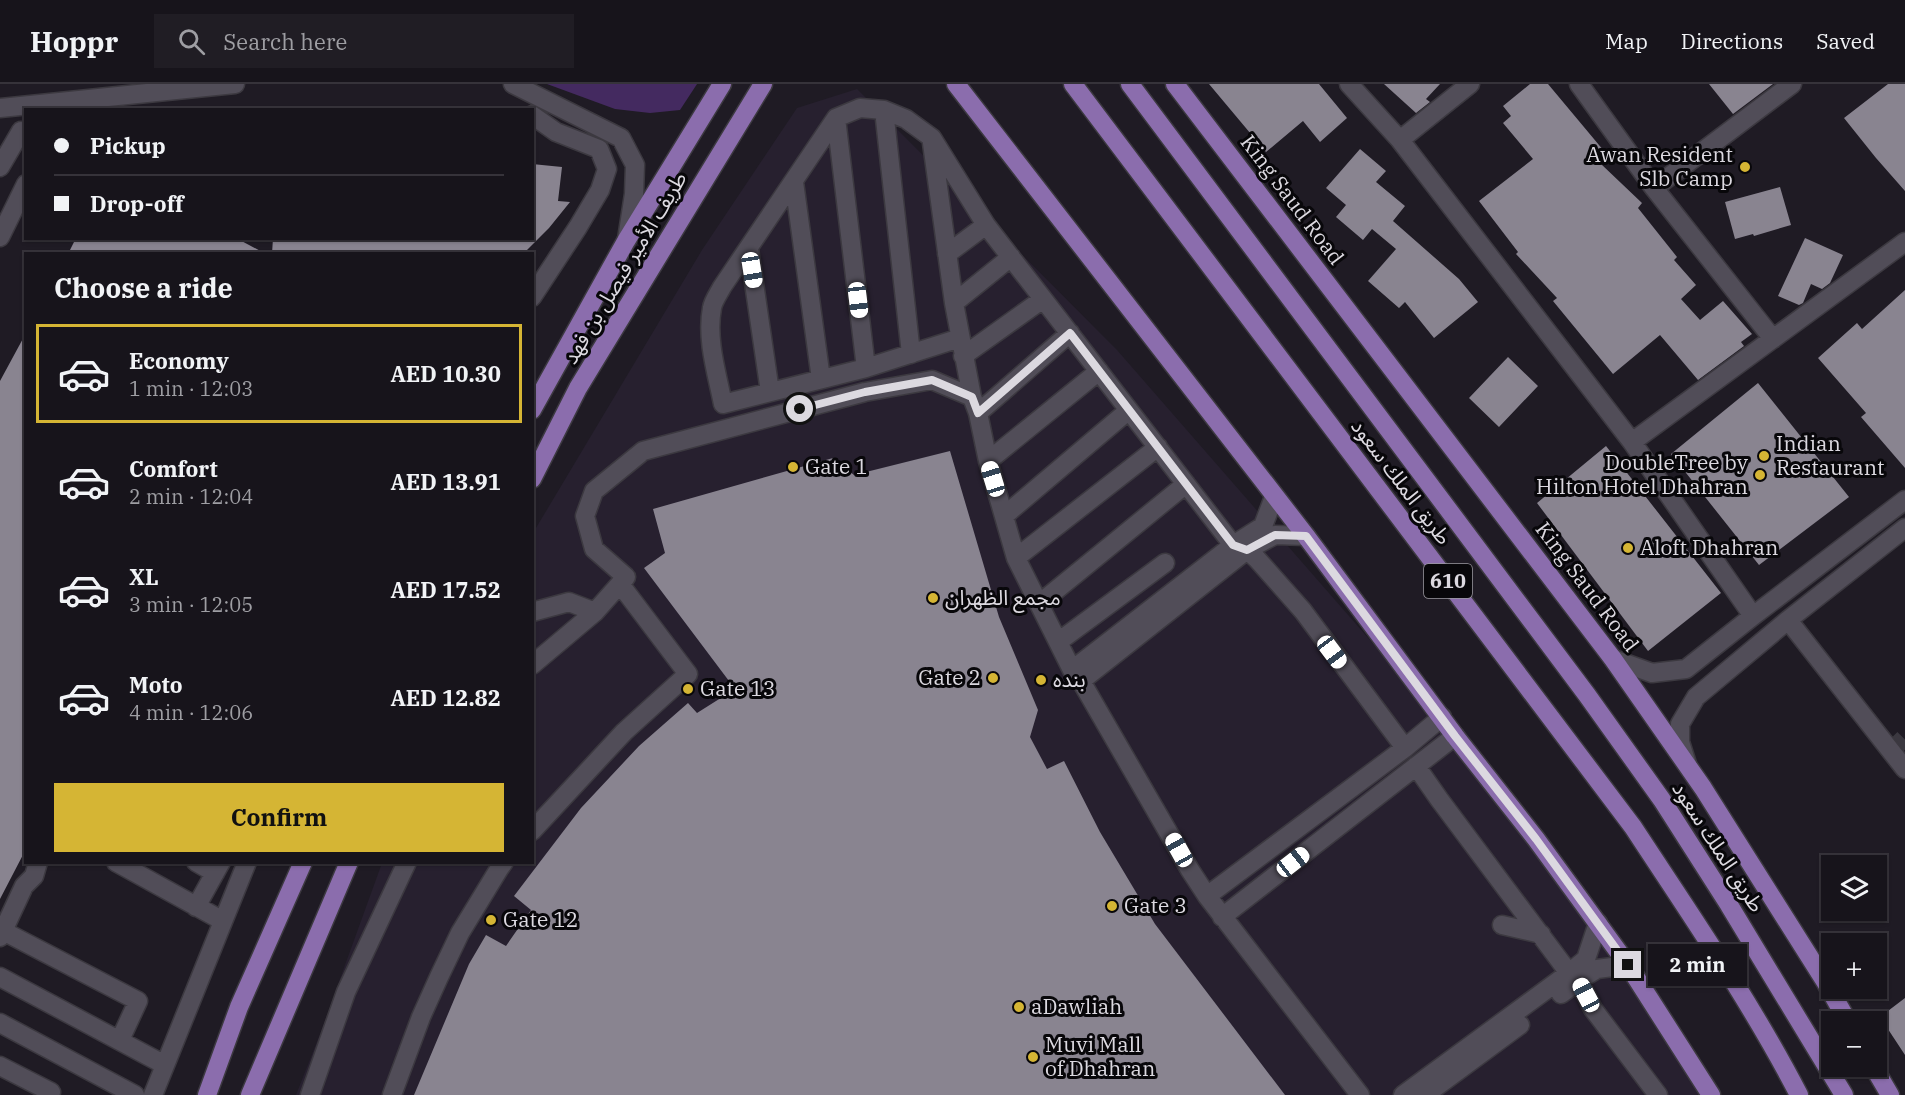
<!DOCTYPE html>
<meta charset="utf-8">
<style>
body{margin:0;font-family:"IBM Plex Serif","Noto Sans Arabic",serif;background:#201d24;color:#f1f3f6;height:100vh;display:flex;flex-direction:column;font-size:22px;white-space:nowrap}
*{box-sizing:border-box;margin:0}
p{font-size:20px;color:#9e9ea3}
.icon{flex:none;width:33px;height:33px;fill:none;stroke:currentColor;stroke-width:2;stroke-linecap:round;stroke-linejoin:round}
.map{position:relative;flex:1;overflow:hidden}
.details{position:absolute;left:24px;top:168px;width:510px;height:612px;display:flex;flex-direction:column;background:#17141b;border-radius:0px;box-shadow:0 2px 4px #0004,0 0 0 2px #36333a}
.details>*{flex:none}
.hud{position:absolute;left:24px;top:24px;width:510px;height:132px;border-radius:0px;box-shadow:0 2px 4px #0004,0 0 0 2px #36333a;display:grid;align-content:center;height:132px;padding:0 30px;background:#17141b}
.tools{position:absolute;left:1821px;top:771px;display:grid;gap:12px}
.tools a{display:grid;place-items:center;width:66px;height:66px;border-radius:0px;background:#17141b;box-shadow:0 2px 4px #0004,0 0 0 2px #36333a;font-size:30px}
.end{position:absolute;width:27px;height:27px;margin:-14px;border:8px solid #dcd9e0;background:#111;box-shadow:0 0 0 3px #111}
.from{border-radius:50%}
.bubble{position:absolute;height:42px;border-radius:0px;background:#17141b;box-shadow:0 2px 4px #0004,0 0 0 2px #36333a;font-size:20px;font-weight:700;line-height:42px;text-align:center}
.car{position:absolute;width:18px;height:36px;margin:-18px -9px;border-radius:8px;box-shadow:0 0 4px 2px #0007;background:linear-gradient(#fff 24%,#345 0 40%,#fff 0 76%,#345 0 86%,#fff 0)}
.hud b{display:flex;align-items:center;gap:21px;height:57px;font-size:22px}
.hud b+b{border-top:2px solid #36333a}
.hud i{width:15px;height:15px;background:#f1f3f6}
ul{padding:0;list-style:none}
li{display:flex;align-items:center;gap:18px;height:99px;margin:0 12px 9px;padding:0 18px;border:3px solid transparent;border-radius:0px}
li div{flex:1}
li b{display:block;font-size:22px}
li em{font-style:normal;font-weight:700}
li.active{border-color:#d5b534}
li>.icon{width:54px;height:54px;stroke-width:1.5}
h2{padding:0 30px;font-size:27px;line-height:72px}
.action{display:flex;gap:12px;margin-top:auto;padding:12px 30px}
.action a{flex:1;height:69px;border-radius:0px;background:#d5b534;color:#111;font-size:24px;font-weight:700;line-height:69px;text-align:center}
header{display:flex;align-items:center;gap:36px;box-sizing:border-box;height:84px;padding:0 30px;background:#17141b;border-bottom:2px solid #36333a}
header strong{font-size:28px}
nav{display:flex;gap:33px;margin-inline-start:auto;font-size:21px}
.search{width:420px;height:54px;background:#201d24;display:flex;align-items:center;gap:15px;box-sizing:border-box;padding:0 21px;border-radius:0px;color:#9e9ea3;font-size:22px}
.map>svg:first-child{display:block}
.built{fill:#27202f}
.green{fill:#442a60}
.building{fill:#898490}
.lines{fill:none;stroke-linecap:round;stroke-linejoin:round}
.minor-tunnel{stroke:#3b3840;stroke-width:18;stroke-dasharray:18 9;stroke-linecap:butt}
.minor-casing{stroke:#3c3940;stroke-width:21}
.major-casing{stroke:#3c3940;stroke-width:21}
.minor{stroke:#514d58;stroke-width:18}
.major{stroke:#8b6dad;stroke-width:18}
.route{stroke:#dcd9e0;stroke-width:8}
.poi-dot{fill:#d5b534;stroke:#08070a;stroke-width:2}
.labels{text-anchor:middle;stroke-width:6;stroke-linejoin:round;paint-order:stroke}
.shield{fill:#08070a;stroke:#9c9aa0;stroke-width:1.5}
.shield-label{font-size:20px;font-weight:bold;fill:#dcd9e0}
.poi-label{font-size:21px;fill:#dcd9e0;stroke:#08070a;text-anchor:start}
.street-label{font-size:21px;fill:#dcd9e0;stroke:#08070a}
</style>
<header>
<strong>Hoppr</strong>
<div class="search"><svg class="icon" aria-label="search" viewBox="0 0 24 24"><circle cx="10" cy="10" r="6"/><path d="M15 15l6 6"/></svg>Search here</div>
<nav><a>Map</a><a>Directions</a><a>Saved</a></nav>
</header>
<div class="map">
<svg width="1905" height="1011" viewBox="0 0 1905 1011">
<rect width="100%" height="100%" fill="#1f1b24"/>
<path class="built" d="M857,5l260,261 273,313 208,260 109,172h-1411l24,-61 62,-171 150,-1 1,-329 169,-283 95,-142z"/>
<path class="green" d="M547,0h150l-17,26 -30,3 -35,-4z"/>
<path class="building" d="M1209,0h110l28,34 -27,24 -17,-21 -37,31z
M1384,0h56l-14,15 4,3 -14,11z
M1530,0h18l61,73 -8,7 41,39 -4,5 39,49 -3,3 22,25 -15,14 19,21 23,-19 29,33 -11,8 3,4 -46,34 -38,-45 -47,39 -60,-73 4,-3 -41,-44 2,-2 -39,-51 54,-42 -30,-36 8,-7 -8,-10z
M1709,0h64l-40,30z
M1888,0h17v107l-29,-33 -32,-40z
M1360,65l26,22 -10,11 29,24 -12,15 66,58 19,23 -44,36 -29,-36 -6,6 -31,-27 28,-32 -24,-20 -9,11 -27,-23 10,-12 -20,-17z
M532,80l30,3 -4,34 12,1 -21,26 -26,26h-251l1,-16h259z
M1780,103l11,38 -37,11 -1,-2 -18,5 -10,-37z
M76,154h160l30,16h-198z
M1805,154l38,17 -13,28 -8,6 -11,-5 -8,19 -4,2 -21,-9z
M1905,206v178l-44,-51 5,-4 -48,-55 39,-35 5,6z
M26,249v516l-26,50v-518z
M1508,273l30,29 -39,41 -30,-29z
M1758,299l91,114 -90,68 -88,-111z
M1606,362l115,147 -73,58 -111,-148z
M950,367l49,166 39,93 -8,27 17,32 17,-8 36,71 55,92 130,171h-871l55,-131 17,-29 20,11 25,-36 -17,-14 67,-88 58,-62 49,-43 9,10 38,-24 -91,-121 21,-15 -12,-44 180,-51 21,17z
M1905,914v57l-25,-38z"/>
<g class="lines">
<path class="minor-tunnel" d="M1891,667l14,-14"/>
<g class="minor-casing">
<path id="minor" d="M513,0l108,54 14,27 -1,29 -7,45
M1349,0l51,56 232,302 121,174
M1579,0l75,104 119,151
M0,24l235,-24
M884,26l27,244
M532,31l24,17 43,17 8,20 -7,21 -22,37 -46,70
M836,34l30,250
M1400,56l70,-56
M932,59l22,160 18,94 6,16 10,48 28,97 56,112 9,11 109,189 17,26 153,199
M0,83l21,-36
M794,98l27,197
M1654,104l138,-104
M0,153l26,-53
M749,165l21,143
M947,170l39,-29
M954,219l57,-46
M960,254l-94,30 -143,36c-6,-30 -17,-65 -11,-96 1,-7 7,-15 10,-21l114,-169 24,-10 24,2 22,9 26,19 54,87 247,320 14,5 10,9 46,52 102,137
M963,272l80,-57
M978,329l92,-80
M1632,358l273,-200
M988,377l111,-90
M1004,432l125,-106
M1016,474l142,-111
M1039,520l147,-120
M532,528l37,-10 26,10
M1788,536l117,149
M1058,558l107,-79
M1613,575l39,14 34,-4 67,-53 152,-116
M532,581l63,-53 31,-35 -32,-28 -9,-33 9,-25 49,-40 222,-59 67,-12 40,17
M1072,586l161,-125 30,-19 11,-29
M1081,597l166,-131 28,-15 31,1
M1687,680l-7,-22v-18l16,-27 92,-77 117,-92
M1416,682l23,33 130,174
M532,747l92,-99 64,-58 -68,-90
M116,778l107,59
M196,778l19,11
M1207,812l198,-148 37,-31
M196,823l25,-45
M1222,833l233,-181
M1502,841l39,9
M3,847l21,-45 10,-10 4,-14
M0,853l3,-6 135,70 -18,39
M0,893l165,88
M1579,897l14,28 65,86
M1561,910l23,-17 13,-8 31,-4
M0,939l135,72
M0,982l51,26
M153,1011l94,-233
M310,1011l36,-103 61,-130
M392,1011l29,-78 18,-40 21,-44 39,-64 5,-7
M1403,1011l166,-122 17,-14 12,-36
M1425,1011l95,-70"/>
</g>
<g class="major-casing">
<path id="major" d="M956,0l350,452 149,200 81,103 92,126 83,130
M1073,0l560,743c57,87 118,175 166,268
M1130,0l457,611 75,105 67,105 115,190
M1175,0l438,575 90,129 123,195 22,39
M532,326l94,-169 96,-157
M532,395l46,-91 185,-304
M1873,982l17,29
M207,1011l32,-88 64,-145
M250,1011l99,-233"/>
</g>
<use href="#minor" class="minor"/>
<use href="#major" class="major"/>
</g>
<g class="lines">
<path class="route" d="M800,325l65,-17 67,-12 40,17 6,16 92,-80 163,212 14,5 28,-15 31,1 149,200 81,103 92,126"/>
</g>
<g class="poi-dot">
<circle cx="1745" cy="83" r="6"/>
<circle cx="1764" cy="372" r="6"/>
<circle cx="793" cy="383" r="6"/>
<circle cx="1760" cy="391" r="6"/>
<circle cx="1628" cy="464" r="6"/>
<circle cx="933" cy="514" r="6"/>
<circle cx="993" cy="594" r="6"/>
<circle cx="1041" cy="596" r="6"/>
<circle cx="688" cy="605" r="6"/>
<circle cx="1112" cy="822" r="6"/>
<circle cx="491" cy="836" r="6"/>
<circle cx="1019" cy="923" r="6"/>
<circle cx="1033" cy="973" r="6"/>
</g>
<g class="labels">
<rect class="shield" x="1424" y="480" width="48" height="34" rx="4.5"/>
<g class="shield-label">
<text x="1448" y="504">610</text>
</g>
<g class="poi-label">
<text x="1733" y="78" text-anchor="end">Awan Resident<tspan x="1733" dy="24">Slb Camp</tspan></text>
<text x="1776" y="367">Indian<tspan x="1776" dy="24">Restaurant</tspan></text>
<text x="1748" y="386" text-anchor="end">DoubleTree by<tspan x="1748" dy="24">Hilton Hotel Dhahran</tspan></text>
<text x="805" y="390">Gate 1</text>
<text x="1640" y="471">Aloft Dhahran</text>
<text x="945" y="521">مجمع الظهران</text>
<text x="981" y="601" text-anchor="end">Gate 2</text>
<text x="1053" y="603">بنده</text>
<text x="700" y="612">Gate 13</text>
<text x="1124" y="829">Gate 3</text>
<text x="503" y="843">Gate 12</text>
<text x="1031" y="930">aDawliah</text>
<text x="1045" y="968">Muvi Mall<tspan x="1045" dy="24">of Dhahran</tspan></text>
</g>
<g class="street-label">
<text transform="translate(1292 116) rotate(53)" y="7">King Saud Road</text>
<text transform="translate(625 184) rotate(-59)" y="7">طريف الأمير فيصل بن فهد</text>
<text transform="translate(1401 398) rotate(53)" y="7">طريق الملك سعود</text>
<text transform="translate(1587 503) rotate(53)" y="7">King Saud Road</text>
<text transform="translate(1718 763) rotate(57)" y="7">طريق الملك سعود</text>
</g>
</g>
</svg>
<div class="tools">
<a><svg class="icon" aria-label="layers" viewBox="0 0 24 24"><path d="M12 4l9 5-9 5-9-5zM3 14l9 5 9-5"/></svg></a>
<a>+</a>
<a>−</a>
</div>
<i class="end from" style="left:800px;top:325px"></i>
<i class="end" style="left:1628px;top:881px"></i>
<div class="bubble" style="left:1648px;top:860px;width:99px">2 min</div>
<i class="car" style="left:752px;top:186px;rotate:171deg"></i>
<i class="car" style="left:858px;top:216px;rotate:173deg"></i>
<i class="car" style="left:993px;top:395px;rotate:343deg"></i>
<i class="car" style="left:1332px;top:568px;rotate:143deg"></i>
<i class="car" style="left:1179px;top:766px;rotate:331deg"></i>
<i class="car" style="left:1293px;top:778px;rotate:52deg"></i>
<i class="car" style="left:1586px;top:911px;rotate:332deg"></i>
<div class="hud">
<b><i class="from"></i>Pickup</b>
<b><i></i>Drop-off</b>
</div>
<section class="details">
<h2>Choose a ride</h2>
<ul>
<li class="active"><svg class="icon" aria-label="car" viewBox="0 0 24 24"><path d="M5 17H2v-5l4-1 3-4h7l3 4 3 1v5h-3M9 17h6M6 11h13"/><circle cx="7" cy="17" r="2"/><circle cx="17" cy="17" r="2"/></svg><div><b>Economy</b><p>1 min · 12:03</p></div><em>AED 10.30</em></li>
<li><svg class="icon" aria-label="car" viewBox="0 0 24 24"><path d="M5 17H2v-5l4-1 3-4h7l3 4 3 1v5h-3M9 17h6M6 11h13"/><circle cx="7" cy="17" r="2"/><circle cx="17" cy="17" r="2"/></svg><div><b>Comfort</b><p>2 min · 12:04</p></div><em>AED 13.91</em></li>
<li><svg class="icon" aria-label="car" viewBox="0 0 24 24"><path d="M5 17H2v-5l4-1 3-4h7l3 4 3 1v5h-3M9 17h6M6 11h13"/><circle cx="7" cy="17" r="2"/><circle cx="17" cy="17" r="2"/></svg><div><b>XL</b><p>3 min · 12:05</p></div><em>AED 17.52</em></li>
<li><svg class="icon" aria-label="car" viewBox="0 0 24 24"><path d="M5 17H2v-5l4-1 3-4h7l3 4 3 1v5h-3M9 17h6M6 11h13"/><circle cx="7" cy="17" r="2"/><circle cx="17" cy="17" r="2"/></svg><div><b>Moto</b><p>4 min · 12:06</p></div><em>AED 12.82</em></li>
</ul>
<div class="action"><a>Confirm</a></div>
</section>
</div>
